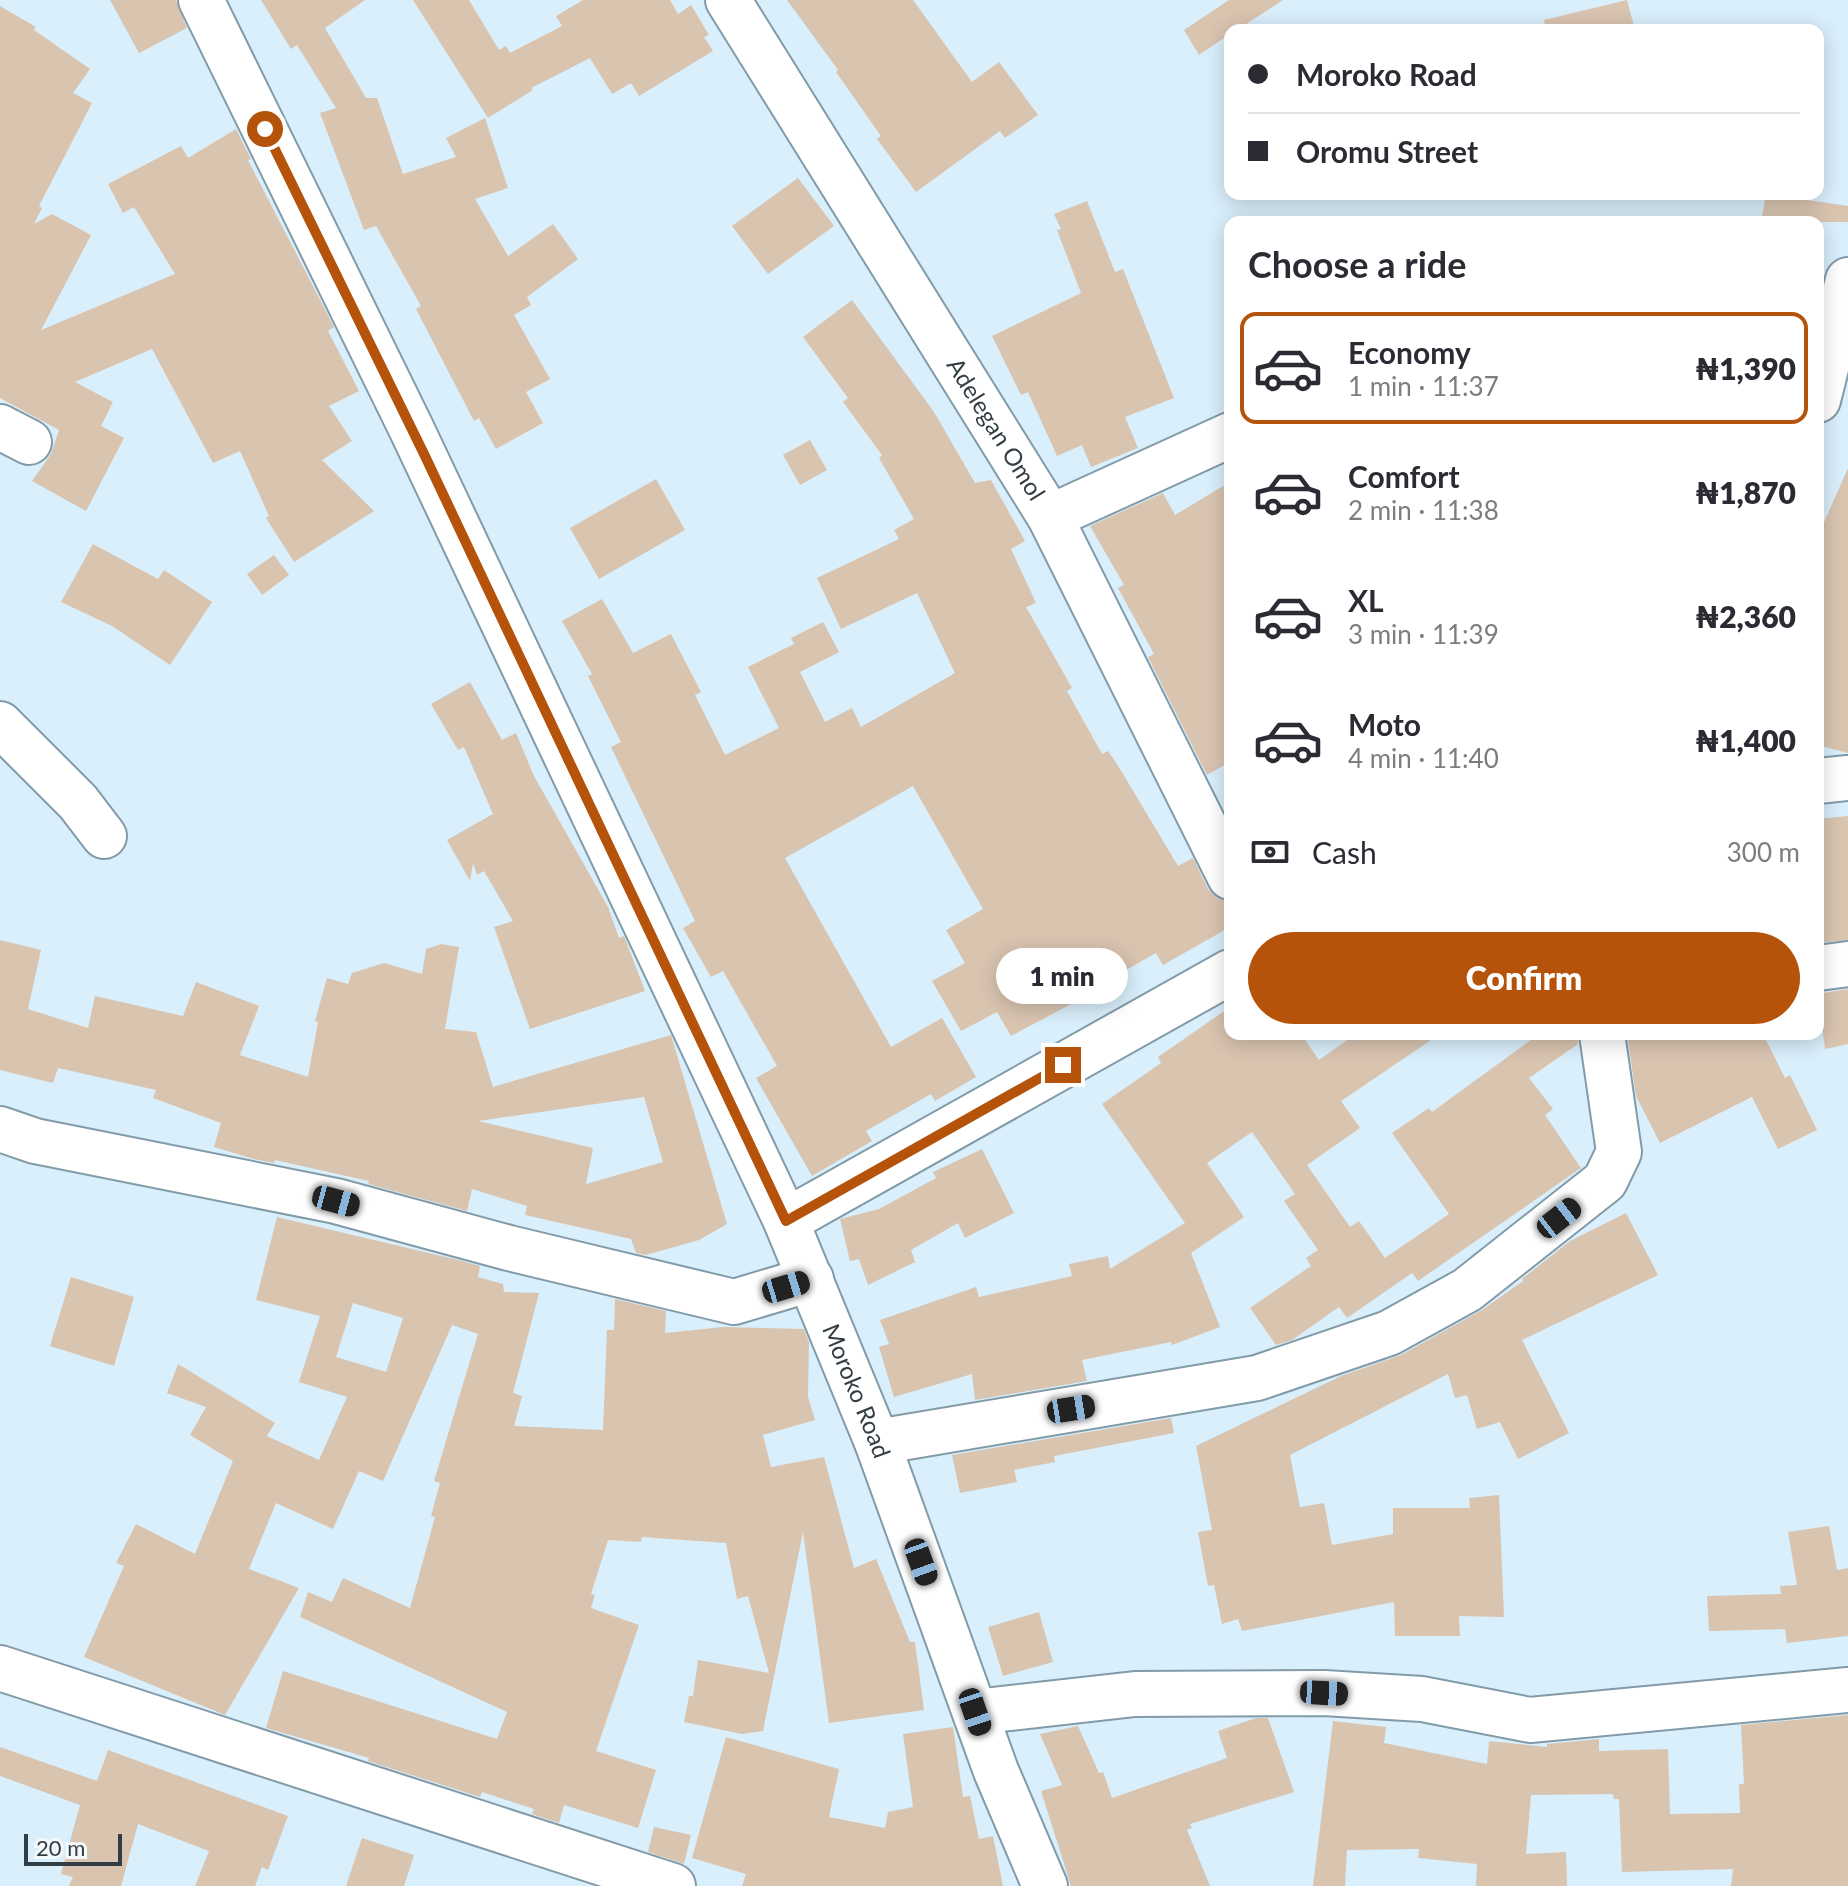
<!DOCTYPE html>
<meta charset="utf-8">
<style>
body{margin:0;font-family:Lato,sans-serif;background:#f7f7f7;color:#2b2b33;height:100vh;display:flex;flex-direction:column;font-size:30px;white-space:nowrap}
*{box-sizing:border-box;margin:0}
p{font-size:26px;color:#7c7c81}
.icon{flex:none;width:44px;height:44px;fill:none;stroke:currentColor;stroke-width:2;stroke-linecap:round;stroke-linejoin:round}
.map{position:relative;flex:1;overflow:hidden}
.details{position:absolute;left:1224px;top:216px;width:600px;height:824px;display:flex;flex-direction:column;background:#fff;border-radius:16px;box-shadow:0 4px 20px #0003}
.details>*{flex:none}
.banner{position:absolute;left:1224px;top:24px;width:600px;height:176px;border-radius:16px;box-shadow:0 4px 20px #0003;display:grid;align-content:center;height:176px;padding:0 24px;background:#fff}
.scale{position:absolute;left:24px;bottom:20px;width:98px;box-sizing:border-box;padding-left:8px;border:4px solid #333e44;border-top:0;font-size:22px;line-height:28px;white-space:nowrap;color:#333e44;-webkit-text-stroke:6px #f4f9fc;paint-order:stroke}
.end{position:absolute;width:36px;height:36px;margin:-18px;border:10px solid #b45309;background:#fff;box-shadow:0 0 0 4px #fff}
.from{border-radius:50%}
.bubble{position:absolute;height:56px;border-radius:28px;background:#fff;box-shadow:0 4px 20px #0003;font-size:26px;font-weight:800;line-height:56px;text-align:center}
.car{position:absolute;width:24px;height:48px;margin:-24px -12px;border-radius:10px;box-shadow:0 0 6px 2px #0007;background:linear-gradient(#222 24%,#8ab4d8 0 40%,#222 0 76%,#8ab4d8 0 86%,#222 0)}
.banner b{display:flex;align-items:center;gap:28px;height:76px;font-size:30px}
.banner b+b{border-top:2px solid #e1e1e2}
.banner i{width:20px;height:20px;background:#2b2b33}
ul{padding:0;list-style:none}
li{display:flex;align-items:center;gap:24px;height:112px;margin:0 16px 12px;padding:0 8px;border:4px solid transparent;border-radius:16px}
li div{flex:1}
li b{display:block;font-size:30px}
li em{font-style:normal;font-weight:800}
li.active{border-color:#b45309}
li>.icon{width:72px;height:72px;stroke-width:1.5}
h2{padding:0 24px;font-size:36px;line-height:96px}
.pay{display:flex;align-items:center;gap:20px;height:88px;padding:0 24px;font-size:30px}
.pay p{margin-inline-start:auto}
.button{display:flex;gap:16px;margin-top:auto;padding:16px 24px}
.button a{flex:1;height:92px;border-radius:48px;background:#b45309;color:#fff;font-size:32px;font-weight:800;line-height:92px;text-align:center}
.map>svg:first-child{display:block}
.building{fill:#d9c4b0;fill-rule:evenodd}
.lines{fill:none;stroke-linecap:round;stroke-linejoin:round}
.minor-casing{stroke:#829ba9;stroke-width:48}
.minor{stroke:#fff;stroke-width:44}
.route{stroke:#b45309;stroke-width:10}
.labels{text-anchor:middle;stroke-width:6;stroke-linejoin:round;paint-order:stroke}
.street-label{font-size:24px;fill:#333e44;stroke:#f4f9fc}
</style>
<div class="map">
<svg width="1848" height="1886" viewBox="0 0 1848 1886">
<rect width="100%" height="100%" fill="#d9effb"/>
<path class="building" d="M110,0h66l11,28 -48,25z
M261,0h104l-40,28 41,70h11l26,76 53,-17 -10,-19 39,-20 23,70 -33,11 33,57 45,-32 25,35 -51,38 4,8 -17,10 36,64 -24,13 17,31 -47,26 -17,-31 -5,3 -58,-112 5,-3 -45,-80 -12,4 -44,-117 16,-5 -39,-63 -6,4z
M413,0h56l30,50 7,-4 4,7 52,-27 -6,-10 27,-16h87l8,14 13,-9 18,30 -5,2 9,14 -74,45 -8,-13 -19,11 -22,-36 -59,30 2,2 -45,28z
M787,0h126l59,82 27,-20 39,53 -33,23 -5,-7 -84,61 -39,-53 4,-3 -45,-64 2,-2z
M1229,0h54l-46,30h-7v4l-31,21 -15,-25z
M1627,0l8,30h-89l-2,-10z
M0,6l36,21 -2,3 56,39 -17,24 19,10 -53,103 3,2 -8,16 18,-10 39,21 -50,95 134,-56 -41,-67 -11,6 -15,-29 73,-38 7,12 48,-29 15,30 -3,1 86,167 -6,4 31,60 -30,15 23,35 -30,19 52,51 -80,51 -28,-44 3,-2 -29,-65 -27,12 -61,-114 -77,33 38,20 -12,24 23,12 -38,73 -54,-30 19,-27 8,-24 -59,-32z
M798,178l36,48 -66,48 -36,-48z
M1766,194l82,12v16h-87z
M1087,201l28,71 8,-3 51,129 -49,19 13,31 -47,19 -9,-22 -25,11 -29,-64 -7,3 -29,-59 89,-43 -24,-63 4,-1 -7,-15z
M852,300l82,112 41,71 16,-3 34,61 -14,8 25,54 -10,4 46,81 -5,3 35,63 6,-3 9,13 61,102 15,-8 15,31 9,9 13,4v25l-67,38 -7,-12 -65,37 1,3 -81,43 -14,-24 -36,19 -29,-50 33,-18 -19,-33 37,-21 -70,-123 -128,72 106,189 51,-29 34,59 -41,24 -4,-7 -65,37 6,10 -60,35 -56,-98 21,-12 -54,-95 -12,6 -28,-49 12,-7 -84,-174 10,-5 -33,-66 4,-2 -30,-53 40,-22 31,54 38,-19 30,58 -6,3 30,60 54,-27 -31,-61 46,-23 -3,-6 32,-16 16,30 -39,20 25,50 27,-14 9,19 94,-54 -38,-80 -76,36 -24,-51 82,-39 -5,-9 20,-11 -35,-61 3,-3 -39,-53 5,-4 -45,-61z
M810,440l17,30 -27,15 -17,-30z
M1848,468v285l-30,-8v-209z
M656,479l29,51 -86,49 -29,-51z
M1230,482v280l-23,13 -59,-118 6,-3 -36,-66 6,-3 -34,-59 73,-33 12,22z
M93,544l65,35 6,-9 48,32 -42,63 -58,-39 -51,-24z
M274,555l15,20 -27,20 -15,-21z
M470,682l32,58 14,-7 18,43 74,131 11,31 5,-2 21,55 -115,38 -36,-102 19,-6 -29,-50 -7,4 -4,-12 -3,18 -23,-41 46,-26 -29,-67 -6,3 -27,-46z
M1848,816v124l-30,3v-124z
M0,940l41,10 -13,59 60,19 7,-32 88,20 13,-34 63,24 -19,49 68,22 10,-55 -3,-1 12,-43 21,6 4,-11 32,-10 38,11 4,-25 15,-5 18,3 -14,82 31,3 17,55 178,-52 56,189 -28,16 -53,15 -10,-2 -5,-14 -106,-24 2,-9 -55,-17 -5,22 -99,-27 1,-3 -94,-21 -1,3 -20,-4 -40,-12 7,-24 -68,-25 3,-8 -98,-22 -5,15 -53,-13zM644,1097l19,65 -77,22 7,-36 -115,-27z
M1848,989v55l-23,5 -7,-55z
M1230,1007v27h71l18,26 37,-26h84l-99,67 19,27 -53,37 43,62 9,-6 26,37 64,-44 -57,-81 37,-25 3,4 107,-78h39v10l-49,34 24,31 -8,6 36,53 -163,113 -6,-8 -65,45 -8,-11 -47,33 -16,5 -26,-37 61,-42 -5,-8 12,-8 -34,-49 11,-7 -43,-62 -45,31 37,54 -53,36 29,74 -48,18 -1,-3 -89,18 5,21 -112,19 -3,-26 -78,23 -15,-50 10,-3 -9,-24 96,-33 3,10 93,-21 -3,-12 39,-8 2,13 75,-46 -83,-119 59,-41 -3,-6z
M1627,1034h136l22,44 5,-3 27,55 -39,19 -26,-52 -92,46 -24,-47z
M982,1149l32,64 -49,25 -7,-15 -47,27 4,12 -47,23 -9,-26 -9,2 -10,-42 39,-10 57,-31 -3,-6z
M1626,1213l32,62 -136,65 47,93 -51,26 -18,-37 -23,7 -10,-34 -12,3 -7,-24 -158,81 10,52 24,-4 8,42 61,-11v-26h77l-1,-10 30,-3 5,122 -45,-1 1,20h-65l-1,-34 -152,29 -4,-12 -16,5 -8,-39 -6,1 -10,-54 14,-2 -16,-84 145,-70 60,-21 81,-45 41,-29 -1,-2 48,-38z
M277,1217l181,43 22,6 -2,11 25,7 1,8 35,1 -26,100 9,3 -8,30 89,4 4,-100h7l1,-31 51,12 -1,22 58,-6 81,2 5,13 -1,55 7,23 -52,15 8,32 53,-10 30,111 22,-9 34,83h5l9,68 -95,13 -26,-191 -40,199 -21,3 -58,-12 5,-26h4l5,-36 71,13 -21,-77 -11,3 -11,-56 -84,-6 -1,5 -33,-2 -17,54 4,1 -4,13 48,17 -43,126 60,19 -18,58 -74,-23 -5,18 -27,-9 2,-5 -52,-17 -2,5 -112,-36 1,-3 -103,-30 17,-57 214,68 10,-27 -207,-95 8,-25 24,10 11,-24 67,30 25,-91 -4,-1 9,-33 -6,-2 44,-147 -26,-9 -69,156 -24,-10 -26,58 -57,-26 -27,66 50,19 -74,127 -141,-58 40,-91 -8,-3 20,-39 59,30 38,-93 -43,-26 16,-28 -39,-14 11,-29 97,59 -8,13 52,24 28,-63 -48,-15 21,-66 -64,-16zM353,1303l50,15 -17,54 -50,-15z
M71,1277l63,20 -20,69 -64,-20z
M1171,1418l3,15 -120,23 1,6 -41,8 3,12 -57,11 -8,-38z
M1829,1526l8,44 11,-2v68l-61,7 -2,-14 -76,2 -2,-35 74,-2 -1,-8 17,-1 -9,-53z
M1039,1612l14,50 -50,14 -15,-49z
M1848,1715v171h-117l2,-17 -111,3 -3,-73h-5l-1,-5 -82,1 -5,59 40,-2 1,34h-91l1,-22 -59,-6 1,-9 -72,1 -2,36h-32l20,-165 53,6 -2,16 103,21 2,-23 58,6v-3l52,-5v12l69,-2 2,65 70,-1 -1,-29h5l-3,-59z
M1256,1718h12l26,74 -104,32 2,4 -5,2 23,56h-139l-30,-95 21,-6 -22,-51 38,-8 21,47 4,-1 9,26 115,-40 -9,-27z
M953,1727l10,70 7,-1 9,43 14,-3 10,50h-261l4,-12 -54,-16 34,-121 113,32 -10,48 56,11 3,-16 25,-5 -10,-73z
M0,1747l97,34 11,-31 180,66 -20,54 -6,-3 -7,19h-60l14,-35 -71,-27 -17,62h-52l4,-9 -12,-3 19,-69 -80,-29z
M654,1827l37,8 -7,29 -36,-12z
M362,1838l52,17 -10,31h-58z"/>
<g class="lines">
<g class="minor-casing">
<g id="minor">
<path id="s1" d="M201,0l210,428 375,793 91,221 119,329 49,115"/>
<path id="s2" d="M728,0l322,517 180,360"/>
<path d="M1818,400l30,-120"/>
<path d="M0,427l29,15"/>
<path d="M1050,517l180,-82"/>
<path d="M0,724l78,78 26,34"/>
<path d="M1818,781l30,-3"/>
<path d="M1818,968l30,-4"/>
<path d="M0,1129l35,12 301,60 173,47 225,54 77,-23"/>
<path d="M786,1221l444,-249"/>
<path d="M877,1442l380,-64 132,-45 78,-43 138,-109 14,-29 -17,-118"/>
<path d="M0,1668l673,218"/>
<path d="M975,1712l160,-18 189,-1 98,6 108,21 318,-30"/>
</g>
</g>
<use href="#minor" class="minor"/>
</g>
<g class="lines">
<path class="route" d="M265,129l160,327 361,765 277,-156"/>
</g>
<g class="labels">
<g class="street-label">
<text dy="8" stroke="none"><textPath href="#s2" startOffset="506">Adelegan Omol</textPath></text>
<text dy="8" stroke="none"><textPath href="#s1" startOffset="1538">Moroko Road</textPath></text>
</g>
</g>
</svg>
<div class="scale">20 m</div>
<i class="end from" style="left:265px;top:129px"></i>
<i class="end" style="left:1063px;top:1065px"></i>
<div class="bubble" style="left:996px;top:948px;width:132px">1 min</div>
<i class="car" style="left:336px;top:1201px;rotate:105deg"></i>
<i class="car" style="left:1559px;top:1218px;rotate:52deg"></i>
<i class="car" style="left:786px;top:1287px;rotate:73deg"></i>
<i class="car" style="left:1071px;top:1409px;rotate:81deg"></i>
<i class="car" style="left:921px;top:1562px;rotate:160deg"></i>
<i class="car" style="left:1324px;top:1693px;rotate:93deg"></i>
<i class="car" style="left:975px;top:1712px;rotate:161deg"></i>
<div class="banner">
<b><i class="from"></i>Moroko Road</b>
<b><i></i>Oromu Street</b>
</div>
<section class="details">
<h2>Choose a ride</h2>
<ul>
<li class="active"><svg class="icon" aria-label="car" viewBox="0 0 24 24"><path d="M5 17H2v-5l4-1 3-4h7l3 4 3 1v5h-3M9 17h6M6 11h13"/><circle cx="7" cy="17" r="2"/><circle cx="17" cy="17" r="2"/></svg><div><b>Economy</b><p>1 min · 11:37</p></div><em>₦1,390</em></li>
<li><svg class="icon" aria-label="car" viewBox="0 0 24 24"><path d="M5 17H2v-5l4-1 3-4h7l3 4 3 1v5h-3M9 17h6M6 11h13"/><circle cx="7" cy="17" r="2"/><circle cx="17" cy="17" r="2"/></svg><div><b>Comfort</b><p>2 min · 11:38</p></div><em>₦1,870</em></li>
<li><svg class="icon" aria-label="car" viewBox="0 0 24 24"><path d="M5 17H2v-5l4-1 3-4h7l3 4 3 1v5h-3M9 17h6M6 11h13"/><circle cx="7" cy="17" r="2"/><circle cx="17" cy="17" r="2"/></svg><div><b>XL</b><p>3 min · 11:39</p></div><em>₦2,360</em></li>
<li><svg class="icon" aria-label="car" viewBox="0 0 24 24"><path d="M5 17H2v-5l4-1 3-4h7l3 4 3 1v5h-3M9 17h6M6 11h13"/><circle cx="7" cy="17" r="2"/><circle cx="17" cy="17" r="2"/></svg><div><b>Moto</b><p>4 min · 11:40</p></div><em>₦1,400</em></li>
</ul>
<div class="pay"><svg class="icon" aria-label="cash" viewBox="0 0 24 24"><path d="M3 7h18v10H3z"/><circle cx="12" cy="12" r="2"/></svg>Cash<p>300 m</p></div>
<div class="button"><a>Confirm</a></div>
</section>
</div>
